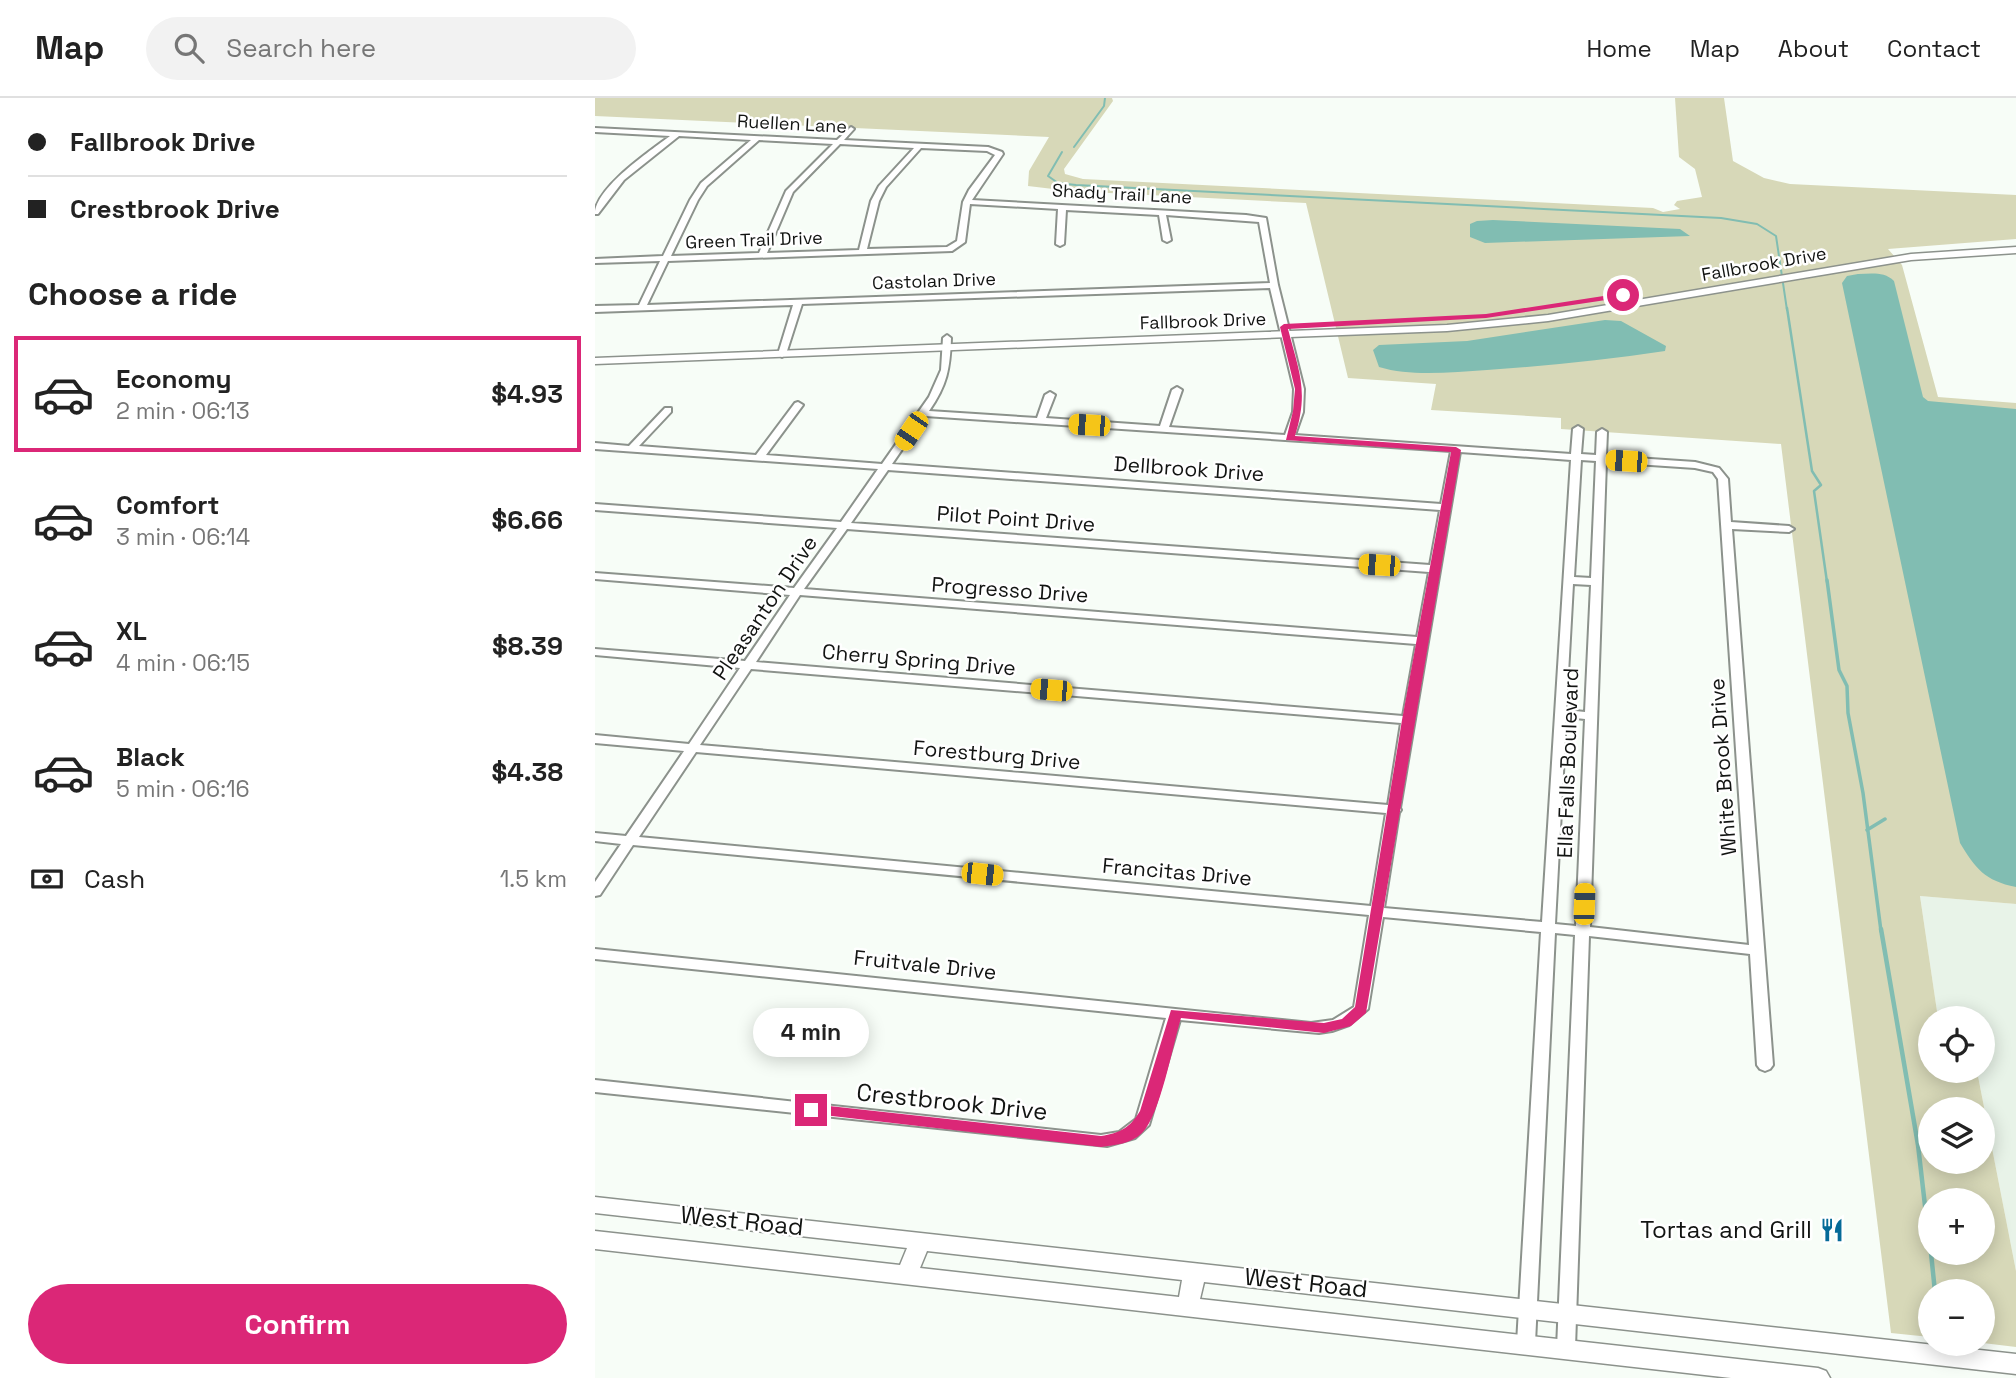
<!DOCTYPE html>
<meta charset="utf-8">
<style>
body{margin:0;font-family:"Space Grotesk",sans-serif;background:#f2f2f2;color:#222;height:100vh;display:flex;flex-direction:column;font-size:26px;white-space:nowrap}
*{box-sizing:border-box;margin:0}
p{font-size:23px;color:#767676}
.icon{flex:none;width:38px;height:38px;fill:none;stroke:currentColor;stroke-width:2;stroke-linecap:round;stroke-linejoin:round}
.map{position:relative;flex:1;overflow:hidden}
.side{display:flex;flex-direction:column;background:#fff;width:595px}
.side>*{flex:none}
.banner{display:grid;align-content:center;height:154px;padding:0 28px;background:#fff}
.tools{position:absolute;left:1323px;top:908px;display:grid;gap:14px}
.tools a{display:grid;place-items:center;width:77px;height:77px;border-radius:50%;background:#fff;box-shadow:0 4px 18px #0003;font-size:35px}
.end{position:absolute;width:32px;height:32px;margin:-16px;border:9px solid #db2777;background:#fff;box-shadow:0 0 0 4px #fff}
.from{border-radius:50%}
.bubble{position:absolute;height:49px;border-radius:24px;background:#fff;box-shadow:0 4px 18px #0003;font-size:23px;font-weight:800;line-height:49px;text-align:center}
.car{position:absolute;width:21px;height:42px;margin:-21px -10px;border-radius:9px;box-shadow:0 0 5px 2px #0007;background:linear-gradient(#f5c518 24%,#345 0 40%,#f5c518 0 76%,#345 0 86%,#f5c518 0)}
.banner b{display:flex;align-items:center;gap:24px;height:66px;font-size:26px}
.banner b+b{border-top:2px solid #e0e0e0}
.banner i{width:18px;height:18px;background:#222}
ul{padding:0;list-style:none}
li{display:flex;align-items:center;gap:21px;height:116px;margin:0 14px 10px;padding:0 14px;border:4px solid transparent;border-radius:0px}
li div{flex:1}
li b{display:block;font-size:26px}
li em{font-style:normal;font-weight:800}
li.selected{border-color:#db2777}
li>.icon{width:63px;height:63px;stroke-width:1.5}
h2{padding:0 28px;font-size:32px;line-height:84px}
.pay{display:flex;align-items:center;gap:18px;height:77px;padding:0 28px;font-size:26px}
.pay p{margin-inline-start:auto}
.action{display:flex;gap:14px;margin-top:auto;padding:14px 28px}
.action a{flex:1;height:80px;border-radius:42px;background:#db2777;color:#fff;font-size:28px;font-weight:800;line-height:80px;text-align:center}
header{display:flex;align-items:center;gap:42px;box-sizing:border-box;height:98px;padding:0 35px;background:#fff;border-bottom:2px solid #e0e0e0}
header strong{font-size:33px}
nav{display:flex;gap:38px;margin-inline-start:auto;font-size:24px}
.search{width:490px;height:63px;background:#f2f2f2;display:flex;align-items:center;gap:18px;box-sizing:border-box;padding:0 24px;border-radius:38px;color:#767676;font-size:26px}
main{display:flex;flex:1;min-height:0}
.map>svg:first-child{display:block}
.built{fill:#e8f3e8}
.green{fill:#d7d8b8;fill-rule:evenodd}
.water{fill:#81bdb2}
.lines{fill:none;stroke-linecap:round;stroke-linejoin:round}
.stream-far3{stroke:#81bdb2;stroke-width:2}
.stream-far2{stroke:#81bdb2;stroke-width:2.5}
.stream-far1{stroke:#81bdb2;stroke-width:3.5}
.stream{stroke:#81bdb2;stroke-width:4.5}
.minor-casing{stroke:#8c928c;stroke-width:4}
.major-casing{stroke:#8c928c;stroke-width:3}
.minor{fill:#fff;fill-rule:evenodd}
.major{fill:#fff;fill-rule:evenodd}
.route{fill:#db2777}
.labels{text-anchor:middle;stroke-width:5;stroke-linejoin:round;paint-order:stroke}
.far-street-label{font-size:18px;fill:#121412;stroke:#fff}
.street-label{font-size:21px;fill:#121412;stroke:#fff}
.near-street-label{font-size:24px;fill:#121412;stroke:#fff}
.near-poi-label{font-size:24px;fill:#121412;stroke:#fff;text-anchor:end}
</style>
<header>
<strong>Map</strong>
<div class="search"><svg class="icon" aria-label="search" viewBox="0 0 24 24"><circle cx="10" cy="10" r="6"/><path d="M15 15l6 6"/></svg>Search here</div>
<nav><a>Home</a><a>Map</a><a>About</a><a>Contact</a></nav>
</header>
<main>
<section class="side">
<div class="banner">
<b><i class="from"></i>Fallbrook Drive</b>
<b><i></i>Crestbrook Drive</b>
</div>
<h2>Choose a ride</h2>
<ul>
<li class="selected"><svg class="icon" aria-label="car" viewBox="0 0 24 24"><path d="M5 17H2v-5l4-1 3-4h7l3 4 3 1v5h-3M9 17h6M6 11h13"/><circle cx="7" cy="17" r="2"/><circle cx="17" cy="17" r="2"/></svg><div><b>Economy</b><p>2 min · 06:13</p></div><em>$4.93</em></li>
<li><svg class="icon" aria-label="car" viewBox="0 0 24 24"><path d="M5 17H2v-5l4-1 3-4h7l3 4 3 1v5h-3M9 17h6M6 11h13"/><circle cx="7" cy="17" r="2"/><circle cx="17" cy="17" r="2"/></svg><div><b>Comfort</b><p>3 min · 06:14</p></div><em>$6.66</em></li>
<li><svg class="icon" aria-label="car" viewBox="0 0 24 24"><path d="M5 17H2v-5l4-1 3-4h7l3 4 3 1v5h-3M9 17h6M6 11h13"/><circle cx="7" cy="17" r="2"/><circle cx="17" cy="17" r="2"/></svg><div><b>XL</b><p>4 min · 06:15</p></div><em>$8.39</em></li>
<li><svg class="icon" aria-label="car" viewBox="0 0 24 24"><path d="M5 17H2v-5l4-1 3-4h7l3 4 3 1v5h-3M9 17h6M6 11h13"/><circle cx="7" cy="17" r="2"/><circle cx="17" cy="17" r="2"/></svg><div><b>Black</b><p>5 min · 06:16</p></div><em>$4.38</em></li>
</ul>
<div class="pay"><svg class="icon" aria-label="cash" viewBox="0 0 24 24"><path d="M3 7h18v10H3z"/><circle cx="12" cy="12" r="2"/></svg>Cash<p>1.5 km</p></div>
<div class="action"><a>Confirm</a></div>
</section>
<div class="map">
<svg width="1421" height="1280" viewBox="0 0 1421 1280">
<rect width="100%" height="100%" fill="#f7fdf7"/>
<path class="built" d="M1325,798l96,8v367l-39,-200h6v-53h-45z"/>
<path class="green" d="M0,0h517l1,3 -49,68 1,5 18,5 570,29 10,4 17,-3 -6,-4 3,-4 25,-4 -7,-28 -16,-12 -4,-59h49l9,63 31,17 26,6 226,11v44l-128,10 14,16 36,132 78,6v501l-96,-8 18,122h-8v53h47l39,200v76l-33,-4v-51h-53v45l-39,-4 -110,-889 -220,-15v-11l-130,-8 5,-26 -88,-6 -42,-175 -236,-12 -42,-5 1,-15 20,-34 -454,-21zM1335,1012h53v52h-53zM1335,1102h53v53h-53z"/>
<path class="water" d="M898,122l187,9 10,7 -205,7 -15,-6v-13l7,-3z
M1263,176c12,0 26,-3 36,7l29,116 5,4 88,8v478c-31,-6 -41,-19 -56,-44l-118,-560 5,-7z
M1010,222l16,1 45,25 -1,5c-59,9 -118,15 -178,19 -35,2 -75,7 -108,-3l-6,-17 6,-5 88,-4z"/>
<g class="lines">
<path class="stream-far3" d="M479,49l30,-41 1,-8
M467,54l-14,24 10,7 18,2 645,33 36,6 19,12 11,74"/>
<path class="stream-far2" d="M1192,210l25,163 9,14 -7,6 13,91"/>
<path class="stream-far1" d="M1232,482l12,90 8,16 1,27 15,80 18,138
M1272,732l18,-11"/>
<path class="stream" d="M1286,831l37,216 12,104
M1336,1155l4,39"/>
<g class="minor-casing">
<path id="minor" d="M256,29l3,2 -10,11 144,7 14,5 1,2 -31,46 274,15 20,3 12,67 26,104 -1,23 -8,23 276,19 2,-25 5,-3 5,3 -2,25 15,1 1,-23 5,-3 5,3 -1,24 89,6 24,6 9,11 3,43 58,4 5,3 -5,3 -57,-3 41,536 -3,4 -5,2 -5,-2 -3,-4 -7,-111 -161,-18 -14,412 -3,5 -6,2 -6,-2 -3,-5 18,-413 -20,-2 -20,410 -3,5 -6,2 -6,-2 -3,-5 24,-411 -158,-15 -15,92 -19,16 -17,6 -13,2 -139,-13 -31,105 -14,13 -28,8 -512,-54v-12l506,55 18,-3 17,-13 30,-101 -571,-59v-10l716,74 22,-3 21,-13 15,-92 -736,-70 -33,50 -5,1v-14l26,-38 -26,-3v-8l31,3 58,-85 -89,-8v-8l94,9 51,-76 -145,-13v-6l150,12 45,-66 -195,-16v-6l199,15 43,-60 -242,-18v-6l246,18 37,-53 -283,-20v-6l34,3 36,-38h6v4l-32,34 117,9 39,-52 3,-1 5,3 -37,50 116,9 47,-67 12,-27 2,-32 4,-3 4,3c-1,31 -4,47 -22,73l108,7 8,-23 5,-3 5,3 -9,23 114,8 12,-36 5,-3 5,3 -13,37 116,8 8,-23 1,-23 -24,-101 -468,16 -16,50 -4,3 -4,-3 15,-49 -198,7v-6l44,-1 21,-44 -65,2v-4l68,-3 27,-56 11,-17 50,-43 -72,-4 -55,44 -26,34h-3c0,-26 55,-63 75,-78l-75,-4v-4l242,12zM164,42l74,4 -47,47 -27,62 -88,3 27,-56 9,-14zM245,46l74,4 -35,38 -8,15 -12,49 -92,3 26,-61zM326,50l66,3 8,4 -26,35 -6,12 -6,39 -10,6 -80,2 12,-48 7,-14zM375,106l88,5 -2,35 4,2 4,-2 2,-34 93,5 4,25 4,2 4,-2 -5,-25 93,7 11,61 -623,22 21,-44 284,-10 13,-9zM330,318l526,35 -10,53 -549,-40zM865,354l111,8 -29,462 -158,-14 15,-95 2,-3 -1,-2zM986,362l15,1 -5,117 -17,-1zM1011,364l89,6 18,4 5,7 31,466 -159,-18zM293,372l552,40 -10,55 -579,-42zM252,431l582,43 -12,65 -613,-48zM978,486l18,1 -6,127 -19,-2zM205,497l616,49 -13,72 -647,-54zM156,571l650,54 -13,82 -688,-60zM971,619l19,2 -9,207 -21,-2zM101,654l690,61 -15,93 -732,-69z"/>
</g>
<g class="major-casing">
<path id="major" d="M1421,149v6l-105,7 -363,61 -101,10 -852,33v-6l852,-33 101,-10 363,-61z
M0,1099l1421,157v20l-812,-92 -4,17 618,69 8,3 4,7h-99l-1136,-129v-18l305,34 7,-17 -312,-35zM332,1153l255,29 -3,17 -259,-29z"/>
</g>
<use href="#minor" class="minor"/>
<use href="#major" class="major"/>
</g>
<path class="route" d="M1028,195l3,4 -140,21 -198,11c11,43 21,62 7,107l161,11 5,3 -95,563 -15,13 -27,7 -143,-15c-8,26 -21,98 -39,115 -11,11 -27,12 -41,14l-295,-34 -2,-3 2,-4 5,-2 290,32c19,-3 29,-8 39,-25l31,-101 153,13 18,-4 13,-12 47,-287 49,-268 -165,-12 7,-29 2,-22 -15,-62 4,-3 202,-10z"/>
<defs>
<g id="restaurant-bare" transform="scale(1.89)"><path d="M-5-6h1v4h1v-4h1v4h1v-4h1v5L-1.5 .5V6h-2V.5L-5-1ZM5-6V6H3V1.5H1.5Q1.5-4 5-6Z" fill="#056a98" stroke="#fff" stroke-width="2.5" paint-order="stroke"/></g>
</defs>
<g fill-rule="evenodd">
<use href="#restaurant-bare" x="1237" y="1132"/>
</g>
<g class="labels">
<g class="far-street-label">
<text transform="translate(197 26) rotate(3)" y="6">Ruellen Lane</text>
<text transform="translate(527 96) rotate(3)" y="6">Shady Trail Lane</text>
<text transform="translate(159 142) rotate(-2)" y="6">Green Trail Drive</text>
<text transform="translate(1169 166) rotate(-10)" y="6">Fallbrook Drive</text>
<text transform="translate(339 183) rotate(-2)" y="6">Castolan Drive</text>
<text transform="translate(608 223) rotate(-2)" y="6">Fallbrook Drive</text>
</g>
<g class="street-label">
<text transform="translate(594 371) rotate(4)" y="7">Dellbrook Drive</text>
<text transform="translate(421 421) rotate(4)" y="7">Pilot Point Drive</text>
<text transform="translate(415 492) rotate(4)" y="7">Progresso Drive</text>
<text transform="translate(170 510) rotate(-56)" y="7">Pleasanton Drive</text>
<text transform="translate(324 562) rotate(5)" y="7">Cherry Spring Drive</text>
<text transform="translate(402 657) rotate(5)" y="7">Forestburg Drive</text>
<text transform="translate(973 665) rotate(-88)" y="7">Ella Falls Boulevard</text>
<text transform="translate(1128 669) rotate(-94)" y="7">White Brook Drive</text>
<text transform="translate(582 774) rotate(5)" y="7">Francitas Drive</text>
<text transform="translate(330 867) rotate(6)" y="7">Fruitvale Drive</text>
</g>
<g class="near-street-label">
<text transform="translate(357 1004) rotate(6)" y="8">Crestbrook Drive</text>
<text transform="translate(147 1123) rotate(6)" y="8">West Road</text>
<text transform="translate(711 1185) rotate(6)" y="8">West Road</text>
</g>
<g class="near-poi-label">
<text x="1217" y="1140">Tortas and Grill</text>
</g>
</g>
</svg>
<div class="tools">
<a><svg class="icon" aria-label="locate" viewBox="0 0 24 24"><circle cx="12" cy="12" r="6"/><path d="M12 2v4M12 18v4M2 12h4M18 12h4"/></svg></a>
<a><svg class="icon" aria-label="layers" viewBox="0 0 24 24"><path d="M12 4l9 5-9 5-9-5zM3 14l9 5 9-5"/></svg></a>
<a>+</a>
<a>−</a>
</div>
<i class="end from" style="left:1028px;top:197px"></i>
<i class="end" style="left:216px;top:1012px"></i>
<div class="bubble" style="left:158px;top:910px;width:116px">4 min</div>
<i class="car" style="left:494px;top:327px;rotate:274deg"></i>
<i class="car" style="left:316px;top:333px;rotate:214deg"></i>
<i class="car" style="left:1031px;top:363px;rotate:274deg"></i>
<i class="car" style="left:784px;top:467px;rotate:274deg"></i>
<i class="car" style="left:456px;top:592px;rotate:275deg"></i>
<i class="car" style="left:387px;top:776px;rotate:96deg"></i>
<i class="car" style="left:989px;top:806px;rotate:2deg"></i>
</div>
</main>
